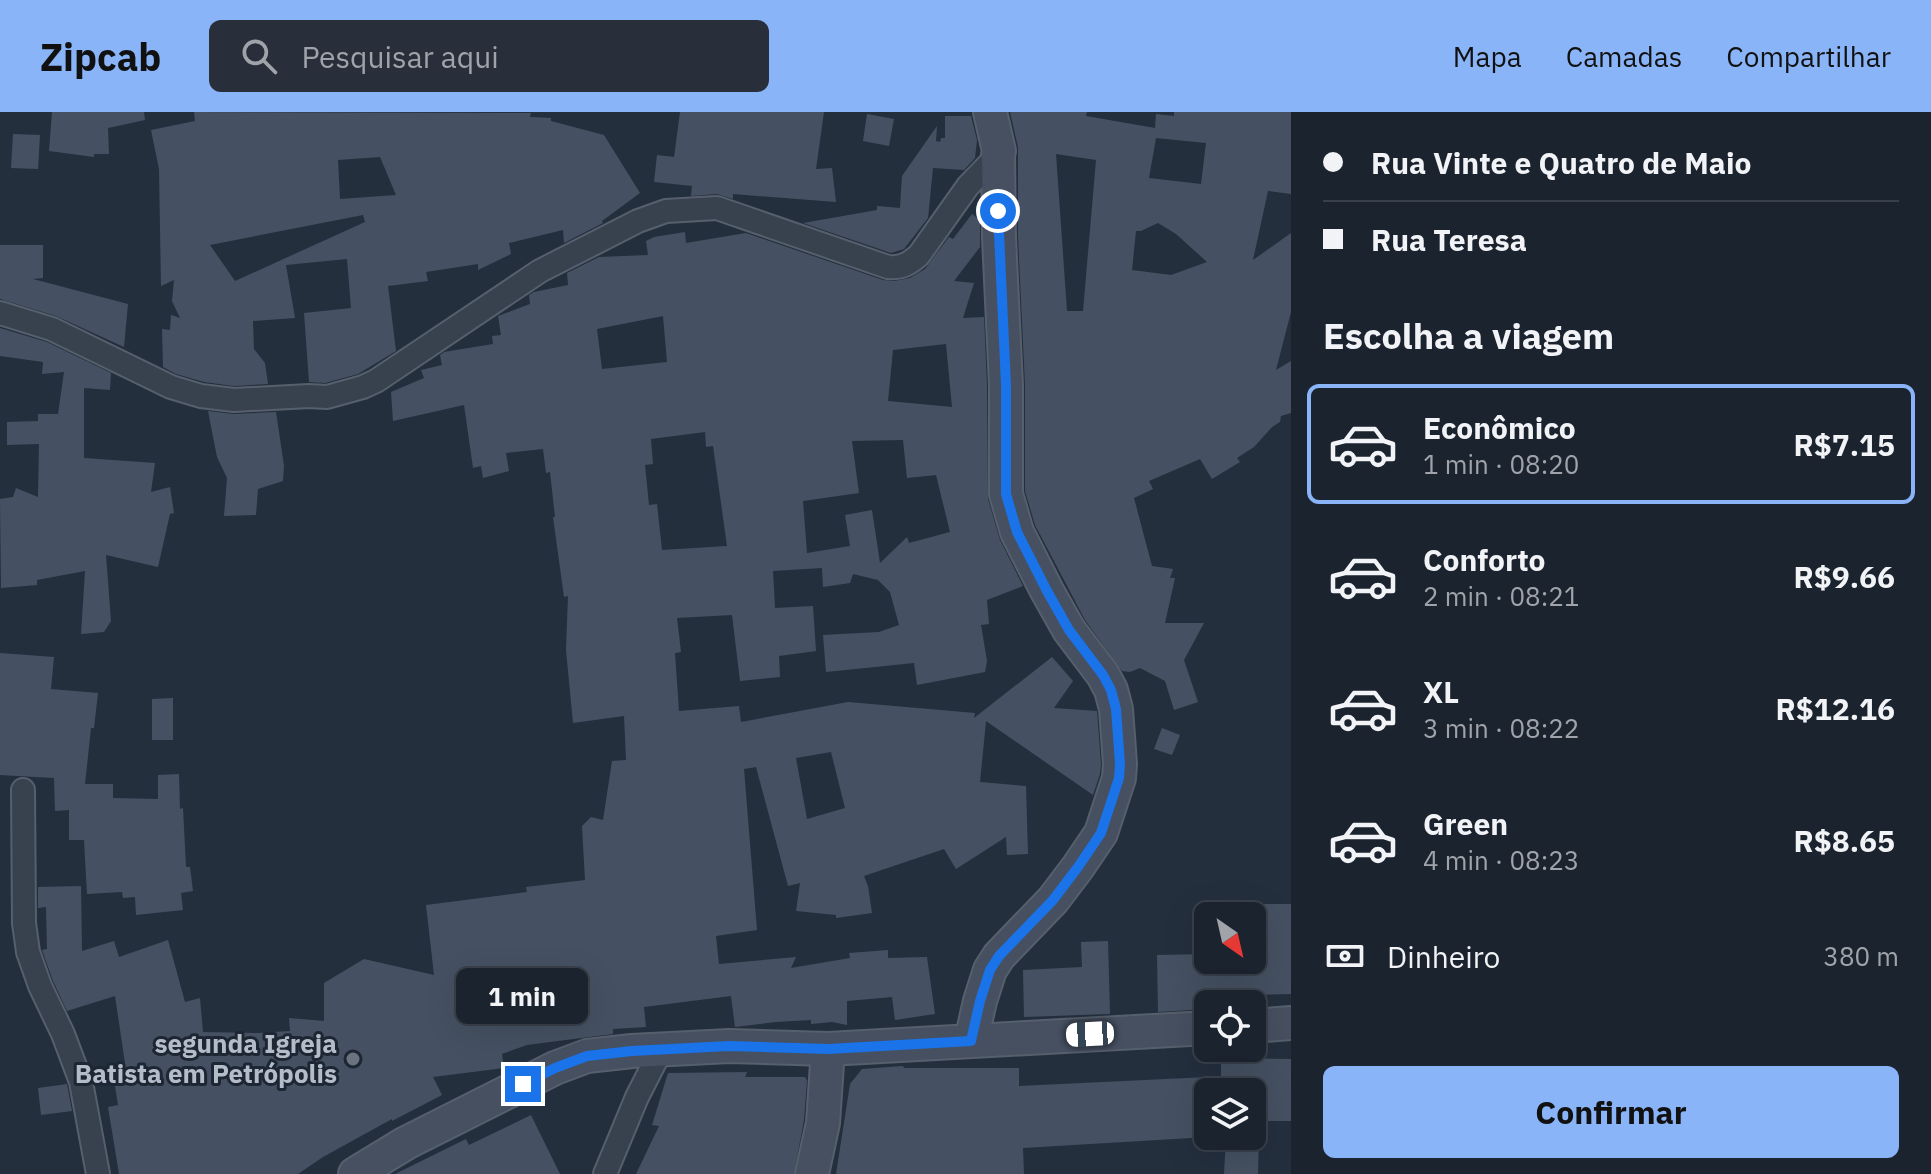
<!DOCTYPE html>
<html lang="pt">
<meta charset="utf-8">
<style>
body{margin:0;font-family:"IBM Plex Sans",sans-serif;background:#282f3a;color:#f1f3f6;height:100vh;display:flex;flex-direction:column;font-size:30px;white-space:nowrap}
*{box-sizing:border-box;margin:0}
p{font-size:26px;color:#a0a4aa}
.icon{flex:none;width:44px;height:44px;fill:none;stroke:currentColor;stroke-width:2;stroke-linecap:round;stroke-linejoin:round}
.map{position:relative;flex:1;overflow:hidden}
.drawer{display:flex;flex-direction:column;background:#1b232e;width:640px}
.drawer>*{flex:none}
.guide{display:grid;align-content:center;height:176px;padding:0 32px;background:#1b232e}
.needle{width:52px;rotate:146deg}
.controls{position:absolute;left:1194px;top:790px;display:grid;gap:16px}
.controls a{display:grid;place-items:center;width:72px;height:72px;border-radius:12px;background:#1b232e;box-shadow:0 8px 32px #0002,0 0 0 2px #39404a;font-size:40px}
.end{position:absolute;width:36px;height:36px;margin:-18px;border:10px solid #1a73e8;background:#fff;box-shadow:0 0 0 4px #fff}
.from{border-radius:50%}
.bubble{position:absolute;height:56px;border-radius:12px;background:#1b232e;box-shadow:0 8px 32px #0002,0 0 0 2px #39404a;font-size:26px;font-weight:800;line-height:56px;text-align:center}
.car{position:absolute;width:24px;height:48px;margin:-24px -12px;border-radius:10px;box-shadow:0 0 6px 2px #0007;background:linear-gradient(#fff 24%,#345 0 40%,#fff 0 76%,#345 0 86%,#fff 0)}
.guide b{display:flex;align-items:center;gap:28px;height:76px;font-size:30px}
.guide b+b{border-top:2px solid #39404a}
.guide i{width:20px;height:20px;background:#f1f3f6}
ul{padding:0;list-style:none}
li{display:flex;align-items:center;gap:24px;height:120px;margin:0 16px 12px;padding:0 16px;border:4px solid transparent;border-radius:12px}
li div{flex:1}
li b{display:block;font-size:30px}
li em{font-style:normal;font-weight:800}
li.current{border-color:#8ab4f8}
li>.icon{width:72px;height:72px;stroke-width:1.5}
h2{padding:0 32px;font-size:36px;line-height:96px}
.pay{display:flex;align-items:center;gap:20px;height:88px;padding:0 32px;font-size:30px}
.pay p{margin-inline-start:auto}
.action{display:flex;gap:16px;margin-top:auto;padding:16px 32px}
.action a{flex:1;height:92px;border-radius:12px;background:#8ab4f8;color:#111;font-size:32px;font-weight:800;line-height:92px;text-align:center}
header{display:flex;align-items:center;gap:48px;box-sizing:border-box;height:112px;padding:0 40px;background:#8ab4f8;color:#111}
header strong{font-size:38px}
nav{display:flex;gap:44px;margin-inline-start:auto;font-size:28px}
.search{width:560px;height:72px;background:#282f3a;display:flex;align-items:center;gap:20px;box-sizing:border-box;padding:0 28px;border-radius:12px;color:#a0a4aa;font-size:30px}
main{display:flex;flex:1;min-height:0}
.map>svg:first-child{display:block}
.building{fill:#455162;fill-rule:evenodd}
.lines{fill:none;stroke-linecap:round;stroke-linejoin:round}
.street-casing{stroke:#565f6c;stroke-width:26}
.secondary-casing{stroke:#565f6c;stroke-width:36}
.street{stroke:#38414e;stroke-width:22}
.secondary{stroke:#465061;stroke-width:32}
.route{stroke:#1a73e8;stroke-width:10}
.worship-dot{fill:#6b7280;stroke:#1d2633;stroke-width:3}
.labels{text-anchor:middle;stroke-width:6;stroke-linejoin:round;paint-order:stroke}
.poi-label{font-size:26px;font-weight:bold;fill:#b4bcc9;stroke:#1d2633;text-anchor:end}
</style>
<header>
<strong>Zipcab</strong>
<div class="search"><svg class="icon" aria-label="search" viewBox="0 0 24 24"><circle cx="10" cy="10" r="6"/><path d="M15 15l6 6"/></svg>Pesquisar aqui</div>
<nav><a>Mapa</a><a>Camadas</a><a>Compartilhar</a></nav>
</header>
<main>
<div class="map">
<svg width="1291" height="1062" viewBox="0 0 1291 1062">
<rect width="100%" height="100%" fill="#242f3e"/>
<path class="building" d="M52,0h92l1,8 -37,8 1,26h-15v3l-45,-6z
M194,0l337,1 -1,4 21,1v3l53,14 36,58 -38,28 1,2 -39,20 -1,-13 -54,13 2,11 -33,16v-6l-52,8 2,9 -40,5 8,65 -38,23 -33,9 -16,-1 -5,-69 47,-5 -4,-49 -61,6 9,53 -42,3 1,28 11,14 3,21 -34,2 -30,-4 -28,-8 -13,-7 -1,-38 8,1 1,-15 9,3 -8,-17 2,-21 -13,6 -2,-117 -8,-39 44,-9zM380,45l16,38 -56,4 -2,-39zM363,103l2,7 -130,59 -25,-36z
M680,0h144l-8,57 16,-1 4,34 -103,-8v5l-16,-5 -26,2 1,-10 -38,-4 3,-27 17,2z
M1010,0h77l-1,4 69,12 1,-14 18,2v-4h117v82l-23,-3 -15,69 38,-27v79l-15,58 15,-9v52l-10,3 -1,6 -8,5 -18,20 -17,11 3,4 -28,17 -12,-20 -51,22 4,8 -19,9 18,68 21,3 -3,9h5l-10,45h39l-20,37 14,42 -24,8 -9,-29 -25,-13 -10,4 -8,-1 -37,-51 -50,-95 -10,-34v-106l-7,-148v-90zM1156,26l50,5 -5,41 -52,-6zM1056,42l40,6 -13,151h-16zM1158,111l18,11 31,28 -36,13 -39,-5 4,-39h5z
M867,2l27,5 -5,27 -26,-5z
M945,4h26l6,24 -2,18 -11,12 -31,-2 -5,50 -24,31 -13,4 -88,-30 74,-13v-4l23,2 2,-32 35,-50 -1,15 4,1 1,-4h4z
M13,22l27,1 -2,34 -27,-1z
M972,102l8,6v27l-26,34 20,2 -11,35 21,-1 3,68 1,114 12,41 23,46 -36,14 2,24 -8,1 6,36 -2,11 -68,13 -3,-22 -88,9 -3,-37 56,-3 20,-7 -9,-33 -12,-12 -25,-6 -3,9 -27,4 -1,-19 -49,3 2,37 38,-2 3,45 -37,5 1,21 -40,4 -8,-66 -55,3 4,34 -6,1 4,58 60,-5 2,16 107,-20 127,11 -1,5 78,-61 21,24 -19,27 43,3 4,53 -1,10 -7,21 -107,-74 -6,61 46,4 2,68 -21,1 -1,-18 -50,32 -12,-20 -80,27 4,10 4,27 -36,5v-3l-40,-4 4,-28 -12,3 -32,-119 -12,2 13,161 -41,6 3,28 77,-7 -5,11 59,-10 -1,-5 39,-3v8l39,-1 8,57 -40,6 -3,-23 -45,4v24l-15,-3 -21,2v-4l-36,2 -40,5 -4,-31 -87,11 2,20 -33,2v5l-86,11 -25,9 2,14 -71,9 9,18 -50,26v-2l-69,38 -25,17h-179l-11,-67 10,-2 -5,-31v-9l12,-2 -10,-67 -48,15 -14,-30 -11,-31 5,-1 -1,-42 -8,1v-21l43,-1 1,65 32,-10 5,16 49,-17 17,62 15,-4 3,34 55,1 32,-2 -1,-13 35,3v-38l40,-24 70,16 -8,-70 101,-13 -1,-5 59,-7 -3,-54 9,-9 12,3 9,-59 14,-1 -2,-44 -51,7 -7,-73 2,-54 -4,1 -11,-80h2l-5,-45 -4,1 -3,-24 -37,4 3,18 -26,7 -2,-12 -8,2 -9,-63 -71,16 -2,-29 33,-14 -3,-8 21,-5 -2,-10 4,-3 49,-8 -1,-8 9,-1 -3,-19 32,-12 -1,-9 5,-3 34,-7 -1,-12 32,-16 49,-2 -2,-14 8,-4 31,-5 1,11 60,-10 137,47 11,1 16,-3 15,-9 24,-32 4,2zM663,204l4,46 -65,7 -5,-40zM946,232l6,63 -64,-6 5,-51zM705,320l1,15 7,-1 14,100 -65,4 -5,-46 -8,1 -4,-40 8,-1 -2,-25zM903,328l4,38 29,-3 14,57 -41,11 -2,-6 -27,26 -8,-53 -27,5 5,31 -43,7 -4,-52 56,-8 -7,-52zM831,640l14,56 -38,11 -11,-61z
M0,133h43v33l-10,1 95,25 -4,43 -68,-31 -56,-17z
M0,216l47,14 64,31 -1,17 -26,-2v70l71,5 -4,29 19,-5 4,26 -4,1 -12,53 -52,-12 5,66 -7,11 -23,2 4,-63 -48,9v5l-36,3 -1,-89 13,-2 3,-9 22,9 1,-53 -32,1v-23l31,-1v-7h20l6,-42 -22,2 1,-12 -43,-6z
M208,299l26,3 42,-2 8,54 -1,15 -25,8 -2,26 -32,1 3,-38 -10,-21z
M0,541l54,4 -3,32 47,4 -4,35h-3l-6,56h28v14l45,1v-24l21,-1 1,35 3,-1 3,59h4l3,24 -12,2 2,17 -47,5 -1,-18 -12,1 -1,-6 -35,2 -3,-54h-15v-30l-14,1 -1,-33 -54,-3z
M173,586v42h-21v-41z
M1162,616l18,7 -8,20 -18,-6z
M1252,792h39v90l-78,2v8h-5v5l-50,3 -1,-57 51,-1v6h44z
M1108,829l2,73 -86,3 -1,-47 59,-3 -1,-25z
M1221,946l70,1v62h-39v-29h-31z
M903,954l1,2h115v18l189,-9v60l-185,11 1,26h-188l14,-90 12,-15z
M747,960l-2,5h60l2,4 -3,39 -10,54h-158l23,-48 -7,-1 16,-52z
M67,972l5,27 -31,4 -3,-27z
M531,1003l29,59h-165l71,-35 3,6z
M1226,1024h33l-1,38h-34z"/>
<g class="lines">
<g class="street-casing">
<path id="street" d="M0,201l52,16 119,58 30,9 33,4 75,-4 18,1 36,-10 13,-6 164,-110 98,-50 28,-10 51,-3 171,59c14,1 21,-3 31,-12l49,-69 30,-31
M23,678l1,133 4,29 12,34 23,48 18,48 17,92
M605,1062l32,-77 24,-47"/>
</g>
<g class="secondary-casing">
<path id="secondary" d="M1252,914l39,-3
M971,929l9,-40 10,-31 9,-14 54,-56 25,-33 23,-34 18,-55 1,-14 -4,-55 -5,-19 -8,-15 -34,-45 -22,-39 -30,-59 -11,-38v-109l-7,-147 -1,-83 1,-4 -9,-39
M355,1062l51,-31 149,-75 32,-12 45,-5 97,-5 99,3 380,-21
M812,1062l11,-51 5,-74"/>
</g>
<use href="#street" class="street"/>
<use href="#secondary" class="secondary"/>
</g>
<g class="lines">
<path class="route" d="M523,972l32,-16 32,-12 45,-5 97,-5 99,3 143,-8 9,-40 10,-31 9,-14 54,-56 25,-33 23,-34 18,-55 1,-14 -4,-55 -5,-19 -8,-15 -34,-45 -22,-39 -30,-59 -11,-38v-109l-8,-174"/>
</g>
<circle class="worship-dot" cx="353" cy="947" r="8"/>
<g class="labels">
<g class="poi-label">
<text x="337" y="941">segunda Igreja<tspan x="337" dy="30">Batista em Petrópolis</tspan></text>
</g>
</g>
</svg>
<div class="controls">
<a><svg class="needle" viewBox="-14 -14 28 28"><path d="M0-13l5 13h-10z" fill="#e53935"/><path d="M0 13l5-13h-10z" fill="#a0a4aa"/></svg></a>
<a><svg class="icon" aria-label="locate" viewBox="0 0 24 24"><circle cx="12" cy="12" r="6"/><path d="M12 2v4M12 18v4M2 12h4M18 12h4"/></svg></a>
<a><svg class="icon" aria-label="layers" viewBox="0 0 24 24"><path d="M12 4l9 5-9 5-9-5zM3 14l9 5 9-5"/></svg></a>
</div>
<i class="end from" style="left:998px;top:99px"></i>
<i class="end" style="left:523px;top:972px"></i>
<div class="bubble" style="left:456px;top:856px;width:132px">1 min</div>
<i class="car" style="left:1090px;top:922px;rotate:267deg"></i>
</div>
<section class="drawer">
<div class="guide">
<b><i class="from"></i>Rua Vinte e Quatro de Maio</b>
<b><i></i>Rua Teresa</b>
</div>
<h2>Escolha a viagem</h2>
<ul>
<li class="current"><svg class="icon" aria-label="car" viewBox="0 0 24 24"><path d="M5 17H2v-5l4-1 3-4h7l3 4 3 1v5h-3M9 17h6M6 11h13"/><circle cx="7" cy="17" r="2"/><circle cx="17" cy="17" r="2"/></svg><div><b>Econômico</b><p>1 min · 08:20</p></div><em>R$7.15</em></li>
<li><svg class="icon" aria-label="car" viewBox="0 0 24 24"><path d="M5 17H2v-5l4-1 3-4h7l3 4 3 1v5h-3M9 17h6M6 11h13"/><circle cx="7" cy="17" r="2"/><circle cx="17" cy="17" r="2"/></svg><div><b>Conforto</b><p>2 min · 08:21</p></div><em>R$9.66</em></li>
<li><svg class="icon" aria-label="car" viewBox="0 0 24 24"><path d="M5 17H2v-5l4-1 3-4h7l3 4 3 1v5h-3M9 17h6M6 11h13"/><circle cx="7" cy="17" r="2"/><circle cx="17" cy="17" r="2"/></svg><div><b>XL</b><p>3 min · 08:22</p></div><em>R$12.16</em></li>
<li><svg class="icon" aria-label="car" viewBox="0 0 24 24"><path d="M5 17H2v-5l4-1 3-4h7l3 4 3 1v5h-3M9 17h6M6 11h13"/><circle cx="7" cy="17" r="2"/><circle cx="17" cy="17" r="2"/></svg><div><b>Green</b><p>4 min · 08:23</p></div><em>R$8.65</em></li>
</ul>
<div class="pay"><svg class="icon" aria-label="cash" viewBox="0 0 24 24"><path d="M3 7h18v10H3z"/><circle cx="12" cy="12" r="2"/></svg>Dinheiro<p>380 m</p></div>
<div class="action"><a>Confirmar</a></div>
</section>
</main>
